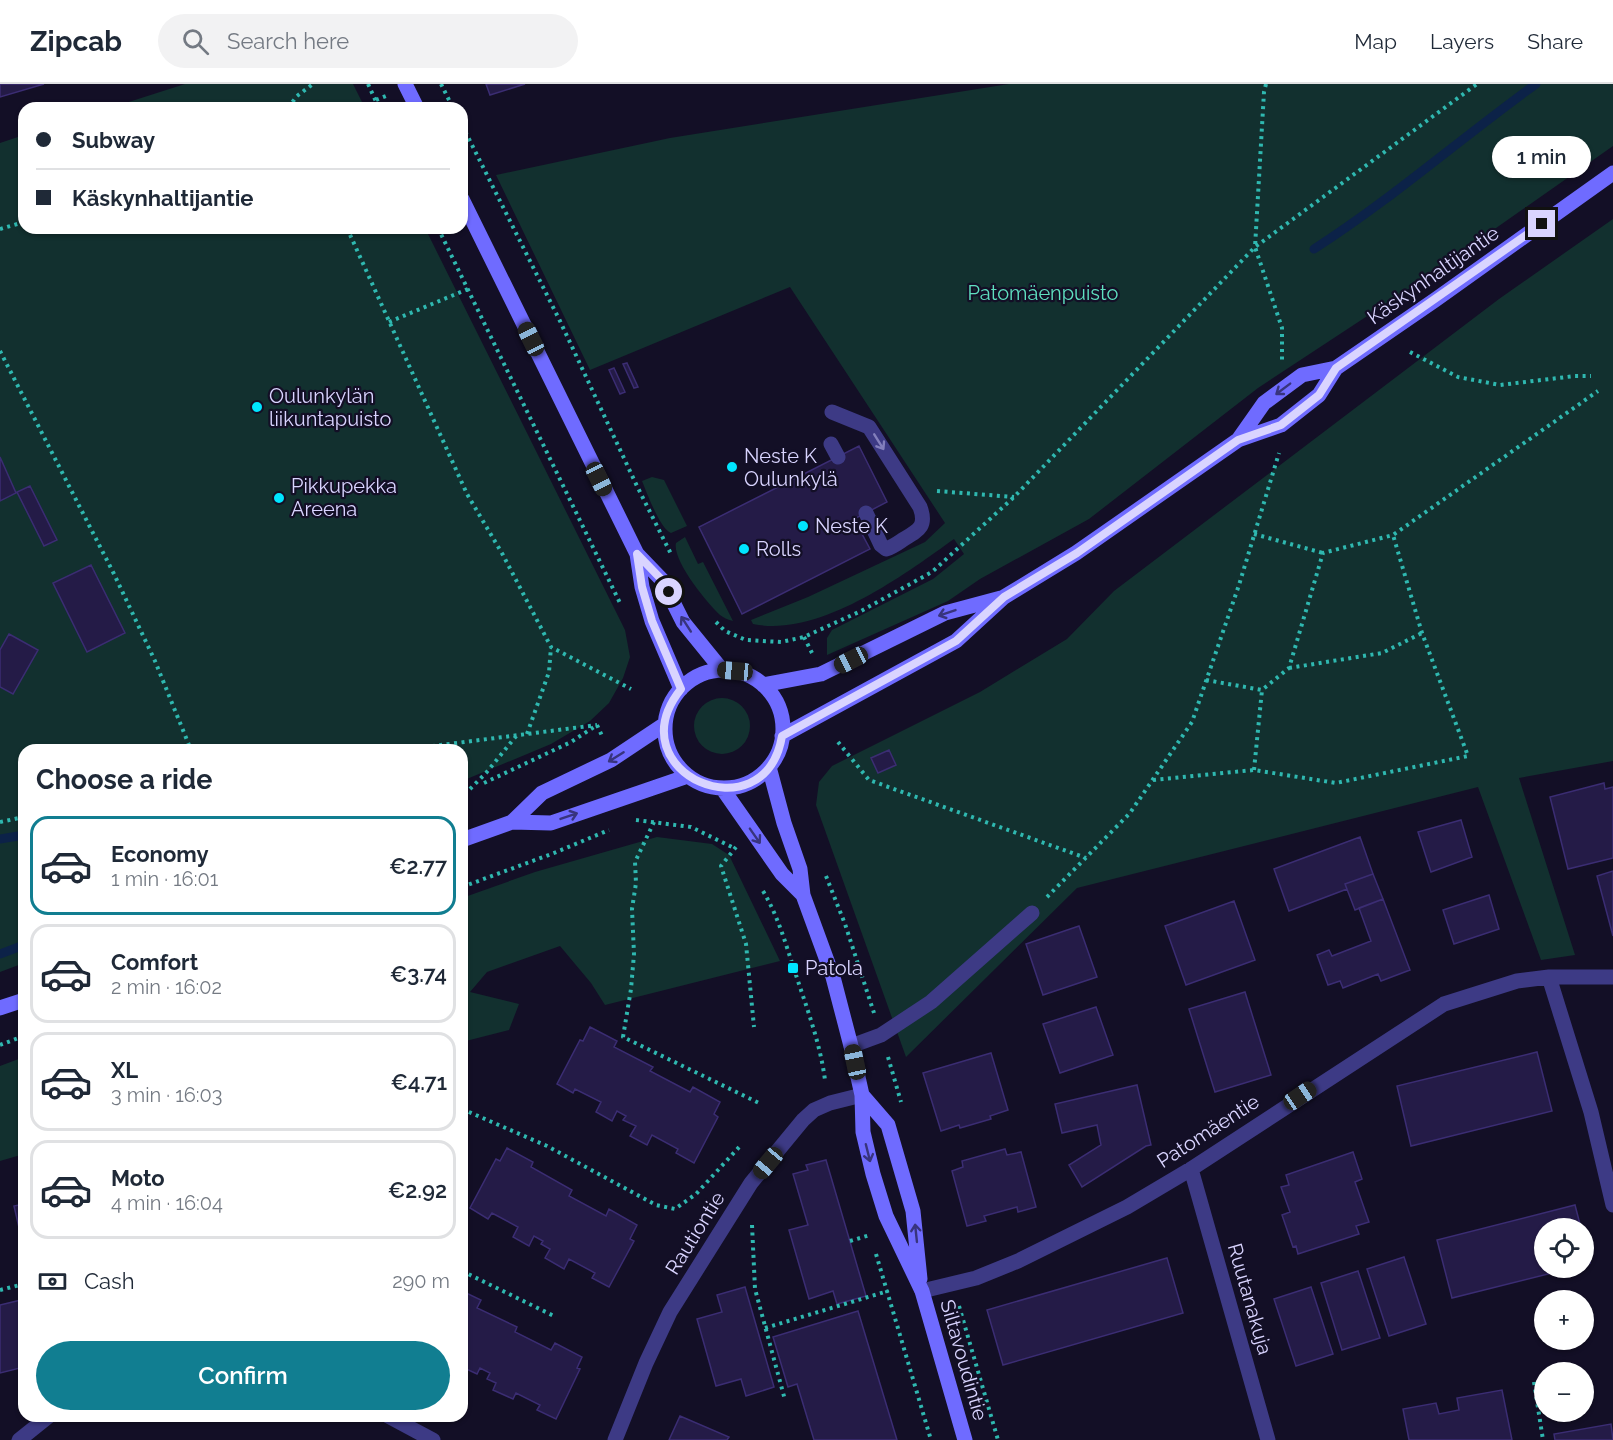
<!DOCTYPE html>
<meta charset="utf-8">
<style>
body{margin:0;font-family:Raleway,sans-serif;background:#f2f2f3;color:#1f2937;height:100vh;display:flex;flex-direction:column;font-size:22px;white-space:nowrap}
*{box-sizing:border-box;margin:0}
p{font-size:20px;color:#747a83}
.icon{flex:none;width:33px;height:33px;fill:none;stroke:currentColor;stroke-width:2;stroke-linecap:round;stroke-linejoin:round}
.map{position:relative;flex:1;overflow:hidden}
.panel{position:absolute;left:18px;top:660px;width:450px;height:678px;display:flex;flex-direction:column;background:#fff;border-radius:18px;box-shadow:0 2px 4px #0004}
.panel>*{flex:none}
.hud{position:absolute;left:18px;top:18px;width:450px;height:132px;border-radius:18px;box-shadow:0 2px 4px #0004;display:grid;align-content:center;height:132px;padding:0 18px;background:#fff}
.buttons{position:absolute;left:1534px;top:1134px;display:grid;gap:12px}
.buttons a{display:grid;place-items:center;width:60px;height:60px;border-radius:50%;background:#fff;box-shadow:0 2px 4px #0004;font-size:30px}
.end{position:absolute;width:27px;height:27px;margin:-14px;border:8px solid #d9d4ff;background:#111;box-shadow:0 0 0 3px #111}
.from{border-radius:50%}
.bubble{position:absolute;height:42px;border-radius:21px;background:#fff;box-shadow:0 2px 4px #0004;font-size:20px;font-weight:600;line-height:42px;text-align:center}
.car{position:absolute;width:18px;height:36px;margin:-18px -9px;border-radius:8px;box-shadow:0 0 4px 2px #0007;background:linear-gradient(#222 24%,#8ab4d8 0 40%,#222 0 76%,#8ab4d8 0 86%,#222 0)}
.hud b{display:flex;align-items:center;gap:21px;height:57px;font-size:22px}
.hud b+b{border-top:2px solid #e0e1e3}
.hud i{width:15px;height:15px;background:#1f2937}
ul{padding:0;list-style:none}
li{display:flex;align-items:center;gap:18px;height:99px;margin:0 12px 9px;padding:0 6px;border:3px solid #e0e1e3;border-radius:18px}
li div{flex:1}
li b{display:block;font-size:22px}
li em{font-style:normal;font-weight:600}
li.active{border-color:#117e91}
li>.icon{width:54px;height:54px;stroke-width:1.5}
h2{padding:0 18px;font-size:27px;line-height:72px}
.pay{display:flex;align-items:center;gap:15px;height:66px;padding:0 18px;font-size:22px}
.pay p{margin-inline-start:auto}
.cta{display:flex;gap:12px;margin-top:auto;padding:12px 18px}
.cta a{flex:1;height:69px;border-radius:36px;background:#117e91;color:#fff;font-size:24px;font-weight:600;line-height:69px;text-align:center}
header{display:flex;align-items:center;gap:36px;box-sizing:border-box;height:84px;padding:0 30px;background:#fff;border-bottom:2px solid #e0e1e3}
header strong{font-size:28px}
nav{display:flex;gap:33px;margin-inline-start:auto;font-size:21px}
.search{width:420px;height:54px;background:#f2f2f3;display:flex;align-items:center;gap:15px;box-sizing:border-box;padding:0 21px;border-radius:33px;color:#747a83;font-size:22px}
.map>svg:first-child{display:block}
.green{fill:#12302f}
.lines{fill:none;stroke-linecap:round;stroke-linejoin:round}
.stream{stroke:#0c2248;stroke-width:9}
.building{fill:#241b47;stroke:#3b2d73;stroke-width:1.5}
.path{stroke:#2fb8b0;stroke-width:4;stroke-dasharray:3 4.5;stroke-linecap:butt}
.service{stroke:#3d3a85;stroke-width:15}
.minor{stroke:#3d3a85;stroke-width:15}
.secondary{stroke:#6f6bff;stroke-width:15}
.oneway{stroke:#38347d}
.oneway2{stroke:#837fbc}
.route{stroke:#d9d4ff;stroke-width:8}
.poi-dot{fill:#00e5ff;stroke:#130f26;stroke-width:2}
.labels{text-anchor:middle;stroke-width:4.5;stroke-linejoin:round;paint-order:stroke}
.street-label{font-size:20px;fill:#d9d4ff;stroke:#130f26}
.park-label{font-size:20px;fill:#5fe0c0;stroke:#130f26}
.poi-label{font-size:20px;fill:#d9d4ff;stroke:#130f26;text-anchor:start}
</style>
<header>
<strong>Zipcab</strong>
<div class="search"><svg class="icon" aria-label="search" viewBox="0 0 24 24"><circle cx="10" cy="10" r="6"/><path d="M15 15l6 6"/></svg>Search here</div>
<nav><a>Map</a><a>Layers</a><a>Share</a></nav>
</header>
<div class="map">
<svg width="1613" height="1356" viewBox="0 0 1613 1356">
<rect width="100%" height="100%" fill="#130f26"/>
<path class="green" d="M185,0h168l12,24h-255z
M1009,0h604v62l-194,136 -161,106 -169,131 -109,60 -32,22 -121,54v-17l5,-8 101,-51 31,-25 -10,-15c-50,36 -135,99 -201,85l-2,-4 57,-23 117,-55 20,-19 -155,-236 -200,83 -94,-195 174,-37z
M24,51v93h401l200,402 5,27 -7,21 -14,25 -19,18 -39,23 -89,37v-31h-438v213l-24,9v-829z
M1613,135v542l-94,17 56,177 -34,5 -63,-173 -401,101 -171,169 -90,-252 3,-23 13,-16 148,-74 87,-53 47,-48 385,-292z
M652,393l12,3 23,46 -16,7c-11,-4 -24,-40 -29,-52z
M685,453l13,27 5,-2 30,59c-5,-1 -9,-3 -13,-6 -13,-12 -48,-55 -44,-72z
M694 642a28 28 0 1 1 56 0a28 28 0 1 1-56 0Z
M657,753l55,7 17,11 51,106 -175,44 -14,-22 -31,-37 -73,26 -17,20 49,12 -10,26 -47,12v-144l73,-26z
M24,973v97l-24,7v-95z"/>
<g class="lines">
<path class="stream" d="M1314,165c78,-50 147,-111 222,-165
M0,755l24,-4
M0,870l24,-9"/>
</g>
<path class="building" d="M0,0h44l-44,13z
M486,0h39l-35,11z
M627,279l11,24 -4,1 -11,-24z
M614,284l11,24 -5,2 -11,-24z
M859,362l28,56 -33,17 16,30 -128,65 -43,-87z
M0,373l16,36 -16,8z
M30,402l27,54 -13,6 -27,-54z
M91,481l34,68 -38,19 -34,-69z
M9,550l29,16 -25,44 -13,-7v-37z
M889,666l7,15 -18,8 -7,-15z
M1604,699l1,6 8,-2v71l-45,11 -18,-72z
M1461,736l11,37 -41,15 -13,-40z
M1360,753l13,37 -28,10 2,5 -58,22 -15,-42z
M1613,787v65l-16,-60z
M1373,790l10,25 -28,11 -10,-26z
M1489,811l10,34 -45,15 -11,-34z
M1383,815l27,71 -29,11 -3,-7 -35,14 -3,-7 -12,4 -11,-30 12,-5 3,6 39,-15 -12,-33z
M1234,817l21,59 -69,25 -21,-59z
M1079,842l18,51 -54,18 -17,-51z
M1245,908l26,83 -56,17 -26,-83z
M1096,923l17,48 -53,18 -17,-49z
M590,943l27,14 -3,6 39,20 -3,4 40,21 3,-5 27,15 -6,12 4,3 -24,46 -18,-10 2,-4 -26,-14 -5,10 -17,-9 6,-10 -13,-6 3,-4 -9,-5 -5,10 -16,-9 5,-10 -26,-13 -2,4 -16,-9 23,-44 3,1z
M1537,968l15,59 -141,35 -14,-60z
M991,969l17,57 -18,6 1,3 -31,9 -1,-3 -18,6 -18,-58z
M1137,1001l14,60 -5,1 -64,41 -13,-22 32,-20 -4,-20 -35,8 -7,-29z
M507,1064l26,14 -2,5 41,23 -3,6 37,20 3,-7 28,16 -7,14 4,2 -25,46 -17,-9 3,-5 -26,-14 -5,10 -19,-11 5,-9 -9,-5 2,-3 -9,-5 -5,10 -16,-9 5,-10 -26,-14 -4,6 -18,-11 26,-49 4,2z
M1005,1065l2,6 14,-3 15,55 -18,5 -1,-5 -33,9 2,5 -19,5 -15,-55 11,-4 -1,-6z
M1353,1068l9,27 -7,3 14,40 -13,4 3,8 -61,20 -2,-8 -3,1 -11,-32 8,-3 -9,-25 8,-2 -3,-10z
M826,1076l40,136 -29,8 -4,-13 -24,8 -20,-69 19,-5 -15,-51 15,-4 -2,-5z
M24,1120v45l-10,-43z
M1575,1121l6,23h-36v40h27l-120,30 -15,-58z
M1584,1155l6,24 -6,1z
M1404,1173l22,67 -37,12 -22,-67z
M1167,1174l16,55 -180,52 -16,-55z
M1358,1187l22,67 -38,12 -21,-67z
M745,1203l29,100 -28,9 -5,-17 -25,7 -19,-67 25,-7 -5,-17z
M1311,1203l22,67 -37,12 -22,-67z
M462,1207l19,9 -4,8 40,19 -2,5 36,18 4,-7 27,14 -5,11 3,1 -24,50 -19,-9 3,-5 -24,-12 -3,6 -20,-9 3,-7 -9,-4 3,-6 -10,-5 -3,6 -15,-7z
M21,1216l3,11v56l-24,6v-68z
M858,1227l39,129h-83l-17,-56 -9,3 -15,-50z
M1502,1306l10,50h-103l-6,-31 33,-6 3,11 20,-4 -2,-12z
M680,1332l49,21 -2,3h-58z
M1611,1340l2,16h-58l-1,-6z"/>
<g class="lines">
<path class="path" d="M368,0l11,24
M441,0l12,24
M1266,0l-2,8 -9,155 27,81v32
M376,16l10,-4
M288,24l9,-12 16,-12
M462,41l98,196 76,163 35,70
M347,144l120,266 36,61 48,92 80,42
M438,144l183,377
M0,145l24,-7
M389,238l79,-33
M0,267l114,223 41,87 36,89
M1410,268l48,25 42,8 75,-9h16
M937,407l77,6
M1254,450l69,19
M716,538l9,9 21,9 35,2 23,-5 57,-26 71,-39 82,-75 241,-250 222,-163
M804,553l8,16
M1289,584l93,-15 40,-20
M1206,596l56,10 27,-22 34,-115 70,-18 205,-144
M597,641l6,13
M527,650l22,-62 2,-25
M838,658l31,38 217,78
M402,666l195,-25
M1254,686l8,-80
M1153,696l101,-10 82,13 132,-27 -46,-123 -29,-98
M484,699l87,-41 23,-15
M470,705l16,-16 31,-38
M636,736l55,7 43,21
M0,738l24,-5
M654,738l-19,40 1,21 -4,26 2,45 -3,35 -8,48 136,66
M736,763l-15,19 25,78 8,83
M826,792l19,48 29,89
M462,803l92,-34 55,-23
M763,807c15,25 22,51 31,78 12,37 26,73 31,111
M1047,813l83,-84 62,-91 47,-137 40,-132
M0,961l24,-9
M888,973l13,45
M462,1025l85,37 109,59 19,4 21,-15 45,-49
M752,1141l3,64 30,111
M850,1157l20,-6
M876,1170l55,186
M462,1187l94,46
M0,1206l24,-6
M959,1222l39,134
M765,1244l123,-37
M1534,1298l9,58"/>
<path class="service" d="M832,328l37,15 51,80c7,19 -1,23 -16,32 -6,4 -11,8 -18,10l-5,-4 -15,-32
M831,360l7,13
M851,962l30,-11 50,-33 101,-89"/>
<path class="minor" d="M1549,893l42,135 22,93
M1191,1085l77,271
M922,1207l54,-13 42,-17 109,-54 64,-38 253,-165 73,-23 32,-4h64
M388,1332l45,24
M19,1356l30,-24
M615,1356l31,-77 24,-51 81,-129 52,-63 11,-10 16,-7 32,-8"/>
<path class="secondary" d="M405,0l12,24
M462,115l175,355 25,26 21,42 39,48
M1238,356l26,-37 38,-28 34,-7 99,-68 178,-127
M637,470l5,33 10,34 29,68
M665 645a59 59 0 1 1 118 0a59 59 0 1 1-118 0Z
M763,601l58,-11 124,-61 56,-15
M782,652l174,-95 48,-44 72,-44 162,-113 43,-15 38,-30 17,-27
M769,683l15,56 16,46 3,26 30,82 18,69 11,49 1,37 10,42 13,42 36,75 43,149
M722,704l60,86 21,21
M512,738l30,-29 69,-33 54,-36
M462,756l50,-18 39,1 137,-47
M0,924l24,-8
M862,1011l26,30 25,86 7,68"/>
</g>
<defs><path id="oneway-shaft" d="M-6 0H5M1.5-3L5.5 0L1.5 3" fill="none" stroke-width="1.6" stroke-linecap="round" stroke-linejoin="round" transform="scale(1.5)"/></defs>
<g class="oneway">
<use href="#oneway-shaft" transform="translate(1283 305) rotate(143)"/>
<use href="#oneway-shaft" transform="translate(947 529) rotate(161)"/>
<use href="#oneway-shaft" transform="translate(686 540) rotate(-123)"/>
<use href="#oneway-shaft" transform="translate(616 673) rotate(148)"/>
<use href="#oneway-shaft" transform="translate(569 732) rotate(-19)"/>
<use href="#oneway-shaft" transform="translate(755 752) rotate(55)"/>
<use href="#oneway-shaft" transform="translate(868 1069) rotate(76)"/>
<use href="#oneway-shaft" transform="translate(916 1149) rotate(-96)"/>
</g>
<use class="oneway2" href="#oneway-shaft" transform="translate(879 358) rotate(58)"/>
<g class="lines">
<path class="route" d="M669,508l-7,-12 -25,-26 5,33 10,34 29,68c-67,84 84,148 101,47l174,-95 48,-44 73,-44 161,-113 43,-15 38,-30 17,-27 206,-144"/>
</g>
<g class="poi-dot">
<circle cx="257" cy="323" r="6"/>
<circle cx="732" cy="383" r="6"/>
<circle cx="279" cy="414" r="6"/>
<circle cx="803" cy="442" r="6"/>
<circle cx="744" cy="465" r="6"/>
<rect x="787" y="878" width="12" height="12" rx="3"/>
</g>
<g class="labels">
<g class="street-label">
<text transform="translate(1433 191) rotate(-35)" y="7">Käskynhaltijantie</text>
<text transform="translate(1208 1047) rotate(-33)" y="7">Patomäentie</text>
<text transform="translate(695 1149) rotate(-58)" y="7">Rautiontie</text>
<text transform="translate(1250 1215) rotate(74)" y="7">Ruutanakuja</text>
<text transform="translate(964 1276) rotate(74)" y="7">Siltavoudintie</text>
</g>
<g class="park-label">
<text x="1043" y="216">Patomäenpuisto</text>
</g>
<g class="poi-label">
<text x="269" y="319">Oulunkylän<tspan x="269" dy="23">liikuntapuisto</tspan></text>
<text x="744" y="379">Neste K<tspan x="744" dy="23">Oulunkylä</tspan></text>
<text x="291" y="409">Pikkupekka<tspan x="291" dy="23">Areena</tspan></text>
<text x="815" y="449">Neste K</text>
<text x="756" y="472">Rolls</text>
<text x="805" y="891">Patola</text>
</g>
</g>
</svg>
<div class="buttons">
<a><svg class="icon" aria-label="locate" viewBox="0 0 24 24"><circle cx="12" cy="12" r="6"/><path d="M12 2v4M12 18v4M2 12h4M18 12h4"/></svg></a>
<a>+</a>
<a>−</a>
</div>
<i class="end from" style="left:669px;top:508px"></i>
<i class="end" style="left:1542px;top:140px"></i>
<div class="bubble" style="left:1492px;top:52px;width:99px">1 min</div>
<i class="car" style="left:531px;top:255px;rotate:334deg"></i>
<i class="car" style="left:599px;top:395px;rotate:154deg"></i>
<i class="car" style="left:851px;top:576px;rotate:243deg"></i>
<i class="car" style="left:735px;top:587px;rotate:275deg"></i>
<i class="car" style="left:855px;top:978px;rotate:348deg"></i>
<i class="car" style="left:1300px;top:1012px;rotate:56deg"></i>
<i class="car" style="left:768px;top:1079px;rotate:220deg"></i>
<div class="hud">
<b><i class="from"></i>Subway</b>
<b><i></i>Käskynhaltijantie</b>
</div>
<section class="panel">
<h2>Choose a ride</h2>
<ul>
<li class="active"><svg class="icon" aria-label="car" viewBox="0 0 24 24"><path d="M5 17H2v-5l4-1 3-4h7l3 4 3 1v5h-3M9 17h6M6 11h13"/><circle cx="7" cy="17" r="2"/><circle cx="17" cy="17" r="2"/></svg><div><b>Economy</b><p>1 min · 16:01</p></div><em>€2.77</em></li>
<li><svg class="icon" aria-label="car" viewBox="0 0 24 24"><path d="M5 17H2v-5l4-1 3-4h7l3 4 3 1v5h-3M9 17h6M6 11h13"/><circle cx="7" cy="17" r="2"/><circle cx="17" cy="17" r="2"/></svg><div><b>Comfort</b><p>2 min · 16:02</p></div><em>€3.74</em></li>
<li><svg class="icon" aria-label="car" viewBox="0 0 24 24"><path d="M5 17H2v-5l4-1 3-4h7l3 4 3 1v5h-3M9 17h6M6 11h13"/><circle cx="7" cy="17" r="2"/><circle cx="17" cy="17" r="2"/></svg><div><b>XL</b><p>3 min · 16:03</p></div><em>€4.71</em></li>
<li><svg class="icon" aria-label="car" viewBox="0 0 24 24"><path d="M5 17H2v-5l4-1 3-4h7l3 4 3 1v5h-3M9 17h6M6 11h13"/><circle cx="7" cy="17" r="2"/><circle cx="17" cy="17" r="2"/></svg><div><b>Moto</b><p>4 min · 16:04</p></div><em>€2.92</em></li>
</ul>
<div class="pay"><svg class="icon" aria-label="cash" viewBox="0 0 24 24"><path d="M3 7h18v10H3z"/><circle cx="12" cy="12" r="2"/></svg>Cash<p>290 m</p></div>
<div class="cta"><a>Confirm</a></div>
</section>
</div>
